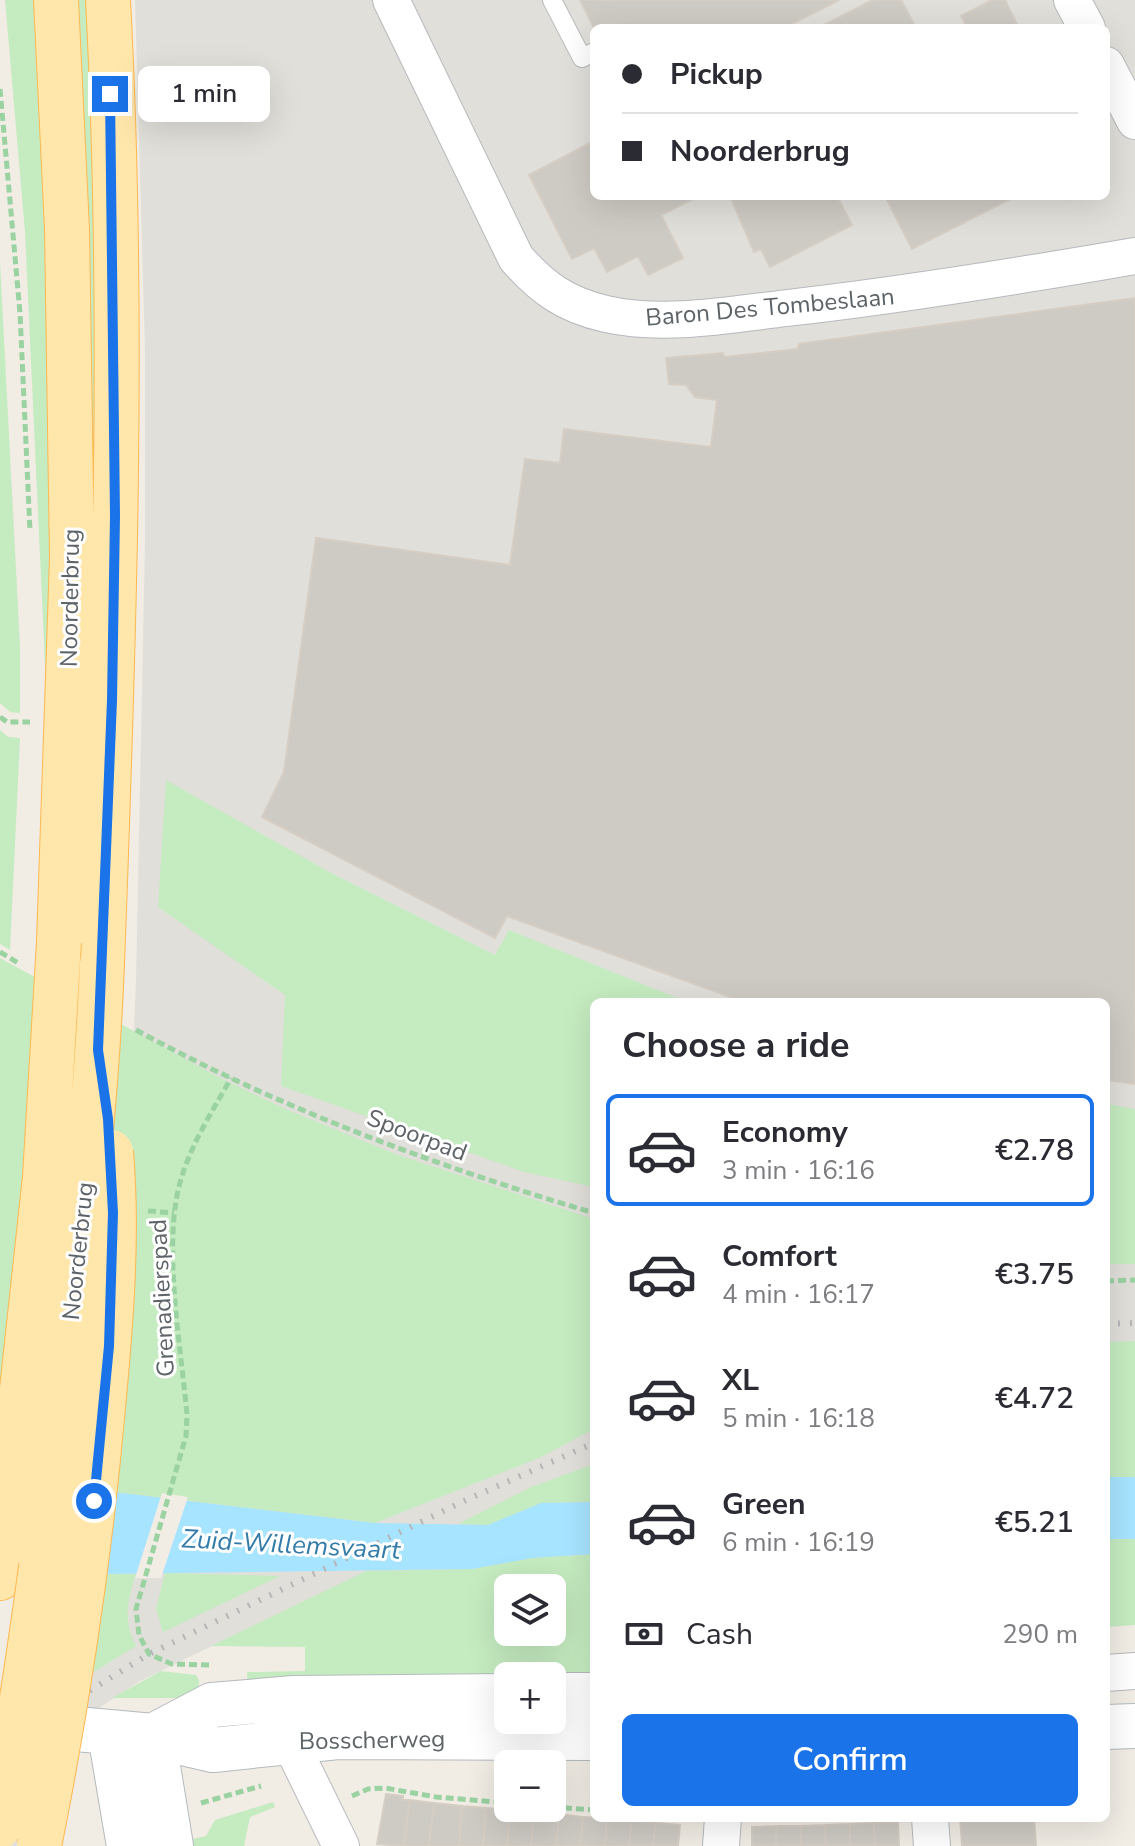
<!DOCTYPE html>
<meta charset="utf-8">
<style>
body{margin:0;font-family:"Nunito Sans",sans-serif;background:#f2f2f3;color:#2b2b33;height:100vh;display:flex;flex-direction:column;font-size:30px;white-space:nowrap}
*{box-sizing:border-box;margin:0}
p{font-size:26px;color:#7c7c81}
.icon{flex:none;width:44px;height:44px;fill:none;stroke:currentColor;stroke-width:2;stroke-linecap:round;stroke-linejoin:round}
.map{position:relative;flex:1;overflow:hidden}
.side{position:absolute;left:590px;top:998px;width:520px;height:824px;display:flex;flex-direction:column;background:#fff;border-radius:12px;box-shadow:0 8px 32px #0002}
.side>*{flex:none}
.guide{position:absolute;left:590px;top:24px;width:520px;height:176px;border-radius:12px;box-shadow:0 8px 32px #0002;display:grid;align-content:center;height:176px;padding:0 32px;background:#fff}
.tools{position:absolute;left:494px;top:1574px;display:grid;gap:16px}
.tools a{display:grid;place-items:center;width:72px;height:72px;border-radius:12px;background:#fff;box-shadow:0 8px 32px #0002;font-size:40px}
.end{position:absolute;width:36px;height:36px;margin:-18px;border:10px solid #1a73e8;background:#fff;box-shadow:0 0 0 4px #fff}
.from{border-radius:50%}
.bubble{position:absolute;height:56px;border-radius:12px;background:#fff;box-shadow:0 8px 32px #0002;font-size:26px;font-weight:600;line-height:56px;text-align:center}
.guide b{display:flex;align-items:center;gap:28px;height:76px;font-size:30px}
.guide b+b{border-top:2px solid #e1e1e2}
.guide i{width:20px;height:20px;background:#2b2b33}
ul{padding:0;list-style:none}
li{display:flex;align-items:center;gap:24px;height:112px;margin:0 16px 12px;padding:0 16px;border:4px solid transparent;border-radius:12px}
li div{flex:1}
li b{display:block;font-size:30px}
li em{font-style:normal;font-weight:600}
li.on{border-color:#1a73e8}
li>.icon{width:72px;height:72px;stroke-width:1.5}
h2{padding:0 32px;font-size:36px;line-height:96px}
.pay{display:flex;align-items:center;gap:20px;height:88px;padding:0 32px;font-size:30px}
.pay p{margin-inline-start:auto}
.cta{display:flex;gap:16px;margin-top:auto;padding:16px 32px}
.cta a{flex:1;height:92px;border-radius:12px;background:#1a73e8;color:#fff;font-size:32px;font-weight:600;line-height:92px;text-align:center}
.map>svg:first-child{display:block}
.industrial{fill:#e1dfda;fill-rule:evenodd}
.green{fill:#c5ebc0;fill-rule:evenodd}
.water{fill:#a7e4ff}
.pier{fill:#f1ede5}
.building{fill:#cecac4;stroke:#d6cec3;stroke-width:2}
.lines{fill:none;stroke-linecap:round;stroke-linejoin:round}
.lane-casing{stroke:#b6b9bd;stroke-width:20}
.street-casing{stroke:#b6b9bd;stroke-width:38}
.secondary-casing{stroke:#b4babe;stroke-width:46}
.primary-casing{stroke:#ffb750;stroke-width:46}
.path{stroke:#9ad2a2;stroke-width:5;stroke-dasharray:8 4;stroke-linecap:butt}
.lane{stroke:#fff;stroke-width:18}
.street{stroke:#fff;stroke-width:36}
.secondary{stroke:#fff;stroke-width:44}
.primary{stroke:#ffe7ac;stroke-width:44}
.rail{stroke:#b5b6b7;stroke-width:6;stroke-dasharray:2 10;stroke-linecap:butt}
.primary-bridge-casing{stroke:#ffb750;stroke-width:46;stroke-linecap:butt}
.primary-bridge{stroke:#ffe7ac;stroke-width:44}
.route{stroke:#1a73e8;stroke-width:10}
.labels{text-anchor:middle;stroke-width:6;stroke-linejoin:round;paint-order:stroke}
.street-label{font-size:24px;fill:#5d6367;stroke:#fff}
.water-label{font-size:26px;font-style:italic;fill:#337caa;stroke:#fff}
</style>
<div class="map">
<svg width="1135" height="1846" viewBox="0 0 1135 1846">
<rect width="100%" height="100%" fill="#f1ede5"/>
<path class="industrial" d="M135,0h1000v1540l-29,2v-540h-512v567l-252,14 -202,98 -73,48 -13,117h-54l130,-722 6,-143 9,-436v-196zM594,28h512v168h-512z"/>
<path class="green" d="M5,0h36l15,331 -9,376 -22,-475z
M76,0h12l10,419 -15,532z
M0,262l20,384v67l-10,-1 -10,-9z
M0,730l8,7 12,1 -10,212 -10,-6z
M166,780l167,94 162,81 14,-25 178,72h-93v185l-70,-15 -243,-86 4,-91 -127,-88z
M0,958l218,119 70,33 110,45 196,64v210l-55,29 -164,65 -253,-30 -122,-10z
M1106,1104l29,5v155h-29z
M1135,1341v136h-29v-135z
M594,1464v38l-53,1 -53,22 -30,-1 73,-37z
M1106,1539h29v86l-29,2z
M594,1554v132l-42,-10h-44l-260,17 -1,-21 58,-1v-24l-94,-1 155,-75 106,-2 60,-11zM508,1588h44v44h-44z
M165,1573l115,3 -117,56 -7,-23z
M104,1574h32c-9,27 -13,46 0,72l-49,30z
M161,1671l35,4 3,5 -1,18h-86z
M273,1802l2,5 -25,10 -6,29h-55l-1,-6 18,-4 9,-16z"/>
<path class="water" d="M1106,1477h29v62h-29z
M0,1483l122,10 253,30 113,2 53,-22 53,-1v52l-62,4 -60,11 -368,5z"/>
<path class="pier" d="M162,1493l26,4 -27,81h-26z"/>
<path class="building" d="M580,0h259l-55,28h-190z
M873,0h28l15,28h-98z
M992,0h13l14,28h-52l-6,-12z
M594,141v55h105l-38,19 22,43 -35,17 -10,-19 -31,16 -13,-24 -22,11 -43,-84z
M730,196h107l15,29 -82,42 -9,-18 -7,3z
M885,196h131l-104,53z
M1135,298v786l-29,-4v-78h-362l-237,-86 -12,22 -233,-121 22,-45 32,-234 194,27 15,-106 35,4 4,-34 147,18 6,-47 -22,-3 -9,-12 -17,-1 -3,-26 57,-5 1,4 74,-8 1,-5z
M386,1794l17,2v4h7l-6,46 -27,-2z
M410,1800l24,3 -5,43h-25z
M434,1803l28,3 -3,40h-30z
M462,1806l24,2 -3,38h-24z
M486,1808l24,2 -3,36h-24z
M510,1810l24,2 -3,34h-24z
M534,1812l25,2 -3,32h-25z
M559,1814l24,3 -3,29h-24z
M583,1817l24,1 -2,28h-25z
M607,1818l24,3 -2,25h-24z
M960,1818h74l2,28h-74z
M631,1821l25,2 -3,23h-24z
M898,1822l1,24h-24l-1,-23z
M656,1823l24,2 -2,21h-25z
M874,1823l1,23h-25v-22z
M850,1824v22h-24l-1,-21z
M825,1825l1,21h-25v-20z
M776,1826v20h-24v-19z
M776,1826h25v20h-25z"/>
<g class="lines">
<g class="lane-casing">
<path id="lane" d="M552,0l30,58 12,-6"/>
</g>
<g class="street-casing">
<path id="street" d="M391,0l125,258c26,30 50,47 90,56 58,13 122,1 181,-6 117,-13 232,-32 348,-52
M1072,0l15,28
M1106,65l29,56
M1106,1673l29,-2
M290,1742l51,104
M930,1818l2,28
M721,1846l2,-28"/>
</g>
<g class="secondary-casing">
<path id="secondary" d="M552,1695h42
M22,1724l131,12 60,14 125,-13 256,1
M1106,1727l29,-1
M110,1734l19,112
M153,1736l59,-31 82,-7 214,-2
M153,1736l18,110"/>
</g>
<g class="primary-casing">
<path id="primary" d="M56,0l11,229 5,329 -13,384
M102,964c12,-321 23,-643 6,-964
M0,1578l5,-32"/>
</g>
<path class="path" d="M0,89l20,224 10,218
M0,717l7,5h23
M0,952l20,12
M136,1030c145,79 300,136 458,183
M148,1211l26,2
M1106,1281l29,-1
M209,1665l-37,-1 -23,-10 -10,-19 -3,-26 50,-173 1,-21c-6,-69 -26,-175 -5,-239 11,-35 31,-66 49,-98
M352,1796l16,-7 17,-1 51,9 72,6
M201,1803l60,-17
M552,1807l42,3"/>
<use href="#lane" class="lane"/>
<use href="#street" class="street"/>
<use href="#secondary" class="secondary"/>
<use href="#primary" class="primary"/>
<path class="rail" d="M1106,1324l29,-1
M0,1751l63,-44 86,-53 315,-153 130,-58"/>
<g class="primary-bridge-casing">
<path id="primary-bridge" d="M5,1546l40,-369 14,-235
M0,1826c30,-160 50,-320 68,-481 15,-127 29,-254 34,-381
M39,1846c29,-145 51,-292 64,-439 8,-84 15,-171 8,-255"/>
</g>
<use href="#primary-bridge" class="primary-bridge"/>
</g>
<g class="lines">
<path class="route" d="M94,1501l15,-155 4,-133 -5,-94 -10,-69 14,-350 3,-184 -5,-422"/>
</g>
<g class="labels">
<g class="street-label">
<text transform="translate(770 307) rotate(-5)" y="8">Baron Des Tombeslaan</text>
<text transform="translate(70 598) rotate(-89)" y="8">Noorderbrug</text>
<text transform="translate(417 1135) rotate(21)" y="8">Spoorpad</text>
<text transform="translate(78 1251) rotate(-84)" y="8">Noorderbrug</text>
<text transform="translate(162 1298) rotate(-93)" y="8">Grenadierspad</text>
<text transform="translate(372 1740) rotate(-1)" y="8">Bosscherweg</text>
</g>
<g class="water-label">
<text transform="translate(291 1544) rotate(3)" y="9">Zuid-Willemsvaart</text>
</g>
</g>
</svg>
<div class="tools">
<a><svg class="icon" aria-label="layers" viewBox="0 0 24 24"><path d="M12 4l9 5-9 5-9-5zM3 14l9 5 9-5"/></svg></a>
<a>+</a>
<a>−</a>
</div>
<i class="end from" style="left:94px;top:1501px"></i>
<i class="end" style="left:110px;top:94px"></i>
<div class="bubble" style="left:138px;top:66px;width:132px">1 min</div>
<div class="guide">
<b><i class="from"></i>Pickup</b>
<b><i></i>Noorderbrug</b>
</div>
<section class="side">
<h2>Choose a ride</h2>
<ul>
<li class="on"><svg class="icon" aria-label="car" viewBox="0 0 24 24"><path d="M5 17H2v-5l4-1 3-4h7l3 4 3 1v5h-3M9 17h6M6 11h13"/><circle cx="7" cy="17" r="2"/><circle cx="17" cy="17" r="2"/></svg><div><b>Economy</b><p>3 min · 16:16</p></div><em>€2.78</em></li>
<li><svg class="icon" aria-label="car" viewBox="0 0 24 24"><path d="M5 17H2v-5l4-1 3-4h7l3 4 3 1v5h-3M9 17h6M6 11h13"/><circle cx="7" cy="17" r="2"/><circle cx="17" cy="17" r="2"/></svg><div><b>Comfort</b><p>4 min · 16:17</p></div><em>€3.75</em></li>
<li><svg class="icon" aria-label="car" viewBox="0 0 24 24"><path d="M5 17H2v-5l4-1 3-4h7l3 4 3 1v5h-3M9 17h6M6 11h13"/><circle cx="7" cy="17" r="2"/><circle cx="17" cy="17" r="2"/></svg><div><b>XL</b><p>5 min · 16:18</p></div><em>€4.72</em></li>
<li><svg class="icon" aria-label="car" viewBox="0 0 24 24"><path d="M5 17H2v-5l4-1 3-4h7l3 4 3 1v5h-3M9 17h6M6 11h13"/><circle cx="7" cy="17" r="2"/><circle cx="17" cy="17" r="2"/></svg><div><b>Green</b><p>6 min · 16:19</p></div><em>€5.21</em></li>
</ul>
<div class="pay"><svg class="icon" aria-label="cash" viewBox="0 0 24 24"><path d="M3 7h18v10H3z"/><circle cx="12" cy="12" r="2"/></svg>Cash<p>290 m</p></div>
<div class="cta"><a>Confirm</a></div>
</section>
</div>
